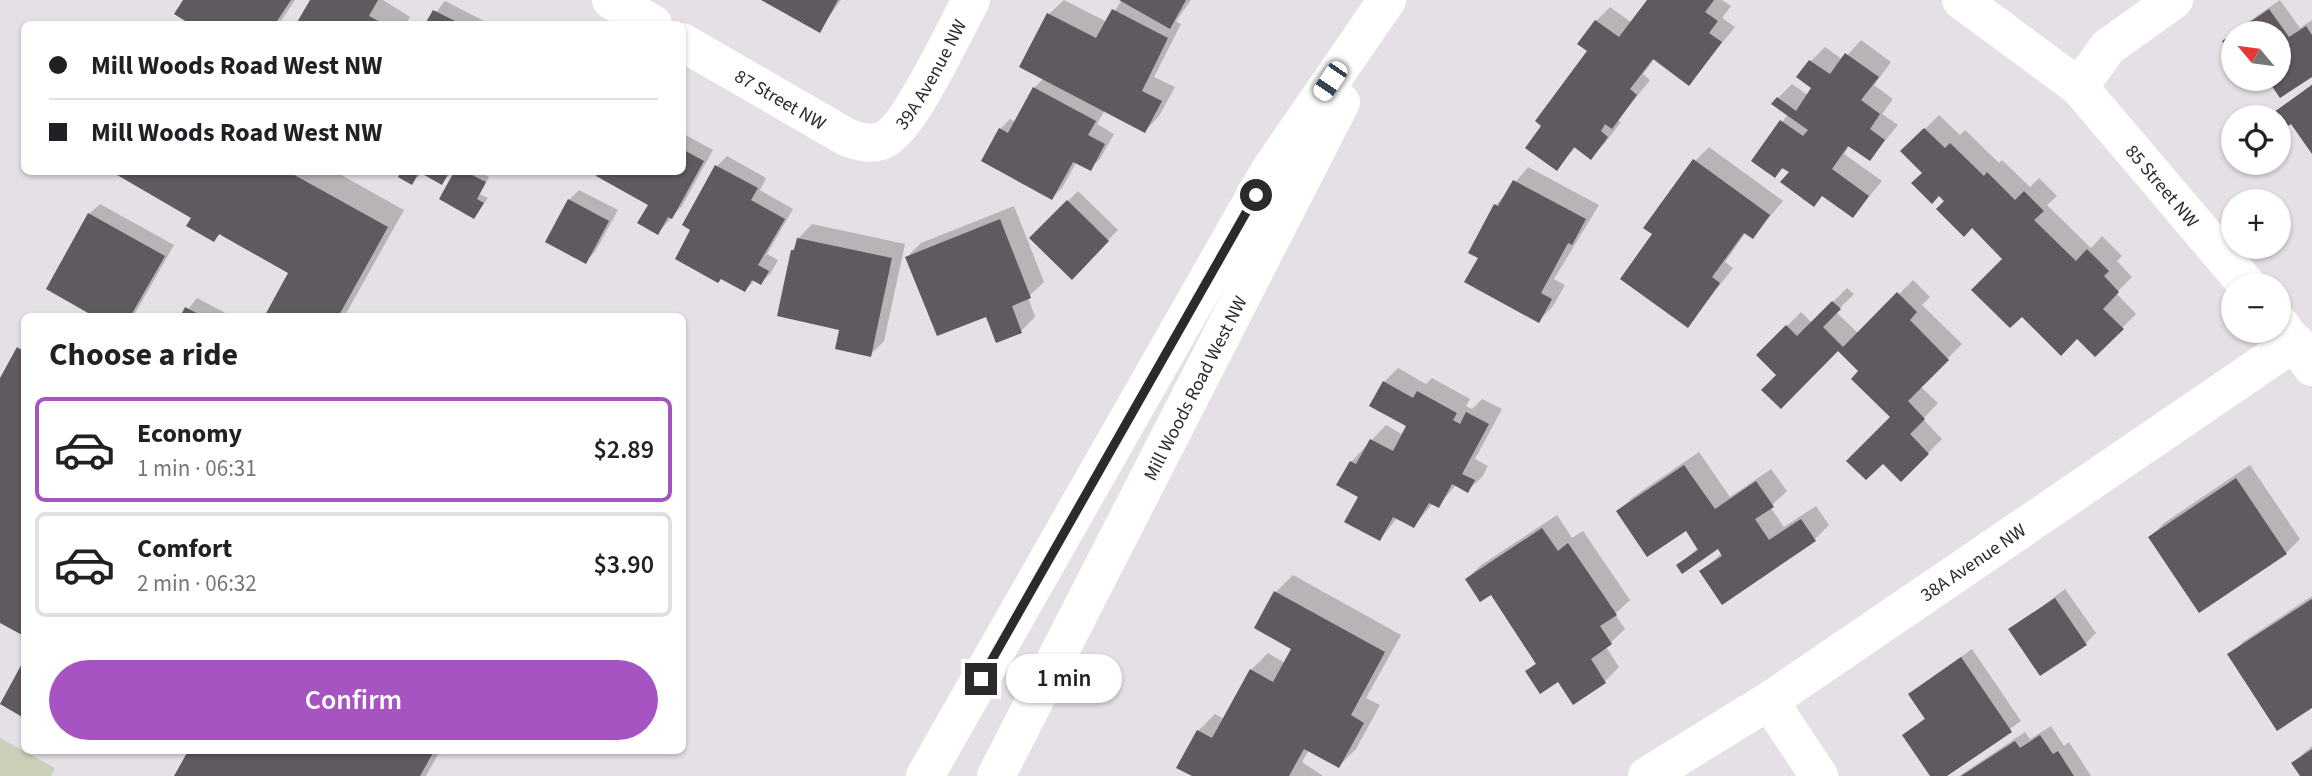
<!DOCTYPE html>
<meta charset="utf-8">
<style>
body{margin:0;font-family:"Source Sans 3",sans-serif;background:#f2f2f2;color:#202124;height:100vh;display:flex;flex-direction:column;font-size:26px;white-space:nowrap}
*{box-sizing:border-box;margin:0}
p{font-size:23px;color:#757577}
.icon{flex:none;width:38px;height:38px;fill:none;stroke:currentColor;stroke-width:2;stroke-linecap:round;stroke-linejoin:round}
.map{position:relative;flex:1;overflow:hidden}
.side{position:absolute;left:21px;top:313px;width:665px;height:441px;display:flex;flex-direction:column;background:#fff;border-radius:10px;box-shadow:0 2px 5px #0004}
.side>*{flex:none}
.hud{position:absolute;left:21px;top:21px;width:665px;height:154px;border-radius:10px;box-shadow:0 2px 5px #0004;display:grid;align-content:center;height:154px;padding:0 28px;background:#fff}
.needle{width:46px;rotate:299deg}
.tools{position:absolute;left:2221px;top:21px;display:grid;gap:14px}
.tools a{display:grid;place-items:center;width:70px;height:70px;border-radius:50%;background:#fff;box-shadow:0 2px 5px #0004;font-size:35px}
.end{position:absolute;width:32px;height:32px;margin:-16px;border:9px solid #2c2a2c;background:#fff;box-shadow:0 0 0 4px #fff}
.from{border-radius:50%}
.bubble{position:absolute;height:49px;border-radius:24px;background:#fff;box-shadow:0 2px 5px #0004;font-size:23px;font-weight:600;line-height:49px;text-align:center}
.car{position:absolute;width:21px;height:42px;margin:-21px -10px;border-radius:9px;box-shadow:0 0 5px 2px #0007;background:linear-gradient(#fff 24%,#345 0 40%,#fff 0 76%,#345 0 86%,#fff 0)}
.hud b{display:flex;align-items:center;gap:24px;height:66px;font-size:26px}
.hud b+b{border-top:2px solid #e0e0e0}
.hud i{width:18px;height:18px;background:#202124}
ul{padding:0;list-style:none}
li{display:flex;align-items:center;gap:21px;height:105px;margin:0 14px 10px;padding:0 14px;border:4px solid #e0e0e0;border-radius:10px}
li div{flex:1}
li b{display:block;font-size:26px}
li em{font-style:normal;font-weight:600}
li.active{border-color:#a754c3}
li>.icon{width:63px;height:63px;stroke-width:1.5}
h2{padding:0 28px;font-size:32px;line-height:84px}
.button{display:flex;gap:14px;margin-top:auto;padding:14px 28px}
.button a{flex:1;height:80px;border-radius:42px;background:#a754c3;color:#fff;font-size:28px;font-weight:600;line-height:80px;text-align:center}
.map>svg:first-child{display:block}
.green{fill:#cbcfb8}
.shadow{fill:#0003}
.building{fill:#5e5a5f}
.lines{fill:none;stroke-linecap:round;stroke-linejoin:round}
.minor{stroke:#fff;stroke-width:38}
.tertiary{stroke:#fff;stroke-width:38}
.route{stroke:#2c2a2c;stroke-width:9}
.labels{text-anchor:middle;stroke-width:7;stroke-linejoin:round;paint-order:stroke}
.street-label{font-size:19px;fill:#2c2a2c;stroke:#f2edf3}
</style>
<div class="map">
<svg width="2312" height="776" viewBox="0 0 2312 776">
<rect width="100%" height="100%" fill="#e5e0e5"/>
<path class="green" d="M0,738l55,30 -4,8h-51z"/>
<path class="shadow" d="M186,0h109l-16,24h-86l-16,-10z
M312,0h71l27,17 -4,7h-108z
M765,0h76l-22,31z
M1064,0l43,22 15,-22h69l-15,21 5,3 -27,53 21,10 -16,29 -14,15 -40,-21 -8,14 17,10 -14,25 -10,10 -13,-8 -15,27 -10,10 -52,-69 10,-10 6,3 18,-34 10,-10 -23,-12 28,-52z
M1649,0h73l9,6 -9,12 13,9 -46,57 -34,-26 -12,16 7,6 -32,40 3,2 -16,21 -14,14 -15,-10 -20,22 -12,-44 45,-75 7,-29 14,-14 22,16z
M2280,0l20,28 12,-8v54l-31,22 -12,-17h9v-46h-45v20l-8,-12 10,-10z
M445,1l45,23h-63z
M1861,40l30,22 -17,23 19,14 -11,15 16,11 -28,34 -20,-14 -6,9 38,27 -29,35 -30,-21 -9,9 -23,-33 -7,-4 -9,9 -22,-16 35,-46 -10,-16 14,-14 17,12 5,-8 -16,-11 13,-16 14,-14 18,13z
M2312,84v67l-21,-29 -15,-10z
M1939,115l21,20 5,-5 34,33 3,-3 28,27 9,-9 18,18 -10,9 44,43 11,-12 20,20 -5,5 15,16 -16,16 20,21 -41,41 -192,-204z
M682,133l31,17 -31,56 -24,27 -8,-28 -51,-30 2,-3h81z
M1709,147l74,54 -30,36 -7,-5 -21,30 8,6 -45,58 -34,-92 41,-73z
M727,156l39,22 -6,12 33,19 -26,45 11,6 -7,13 -10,10 -6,-3 -10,10 -52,-60 -9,-5 33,-59z
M1528,167l71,38 -45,74 11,6 -12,21 -14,15 -59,-64 16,-52z
M114,172h222l68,38 -60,107h-78l24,-45 -69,-39 -7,7 -21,-23z
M403,172h49l-10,11 -19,-11 -11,11 -11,-6z
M456,172h23l10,5 -9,17 8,4 -14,19 -33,-18z
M579,190l39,20 -23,42 -10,10 -16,-62z
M1078,191l40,39 -46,47 -40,-39z
M100,204l74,41 -41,72h-34l-10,-103z
M1014,206l30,76 -16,15 7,20 -14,14 -34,-16 -80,-58 14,-14z
M812,224l93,20 -21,97 -14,14 -29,-27 -48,-78 5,-11z
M1913,280l17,17 -8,8 40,39 -42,42 18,17 -15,16 19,20 -41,41 -9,-63 -32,-46 -22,-23 -59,27 -21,-20 43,-43 11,11 35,-35 7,6 -18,18 23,22z
M197,298l36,19h-51z
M24,342v292l-24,-13v-239z
M1398,368l28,16 6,-6 38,21 -4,7 6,3 10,-10 20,10 -27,50 13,7 -6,11 -15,14 -11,-6 -18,21 -5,-3 -19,23 -16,-9 -18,22 -20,-43 -9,-34 35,-37 17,10 5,-9 -24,-44z
M1699,452l31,45 41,-28 16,22 -17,16 14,20 32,-21 13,19 -14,14 -93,63 -21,-31 21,-18 -4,-6 -40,18 21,-18 -13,-19 -68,-17 15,-14z
M2250,465l50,74 -14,14 -136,-16 14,-14z
M1557,515l15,23 11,-7 47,69 -15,14 10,15 -19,18 13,20 -14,14 -31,22 -16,-23 -31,-9 10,-9 -46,-69 -24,-14 14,-14z
M1293,575l108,60 -35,63 14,7 -24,44 -17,17 -30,-16 -7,12 21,14h-128l3,-45 17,-17 9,5 27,-49 17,-17 17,10 9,-15 -38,-21 20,-35z
M2065,589l31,44 -10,10 -75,-13z
M2312,596v110l-82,-51 14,-14z
M1972,649l49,72 -77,55h-12l-28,-41 22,-18 -16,-23z
M24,663v53l-22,-13z
M2051,726l13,20 5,-4 22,34h-132l66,-44 5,7z
M2312,746v30h-10l-9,-13z
M190,751h250l-14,25h-250z"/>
<path class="building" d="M183,0h108l-16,24h-85l-16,-10z
M310,0h68l-9,16 15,8h-88z
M761,0h77l-18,33z
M1119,0h67l-16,29z
M1647,0h67l-9,12 13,9 -9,12 13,9 -33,44 -36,-27 -23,30 7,6 -25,34 -7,-5 -4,7 7,6 -17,23 -17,-13 -17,24 -32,-23 16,-22 -6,-5 52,-70 -10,-7 18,-24 24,17z
M1112,9l56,29 -26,53 20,10 -17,32 -126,-66 28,-54 49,25z
M2269,9l20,28 17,-11 6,9v42l-32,21 -13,-19h11v-46h-44z
M433,10l28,14h-36z
M2233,34v22l-11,-15z
M1845,53l34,24 -18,23 19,14 -10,15 15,11 -15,21 -22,-15 -16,23 37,27 -16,22 -31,-22 -8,11 -34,-25 9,-10 -7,-4 -7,10 -24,-17 29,-41 23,16 5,-6 -37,-26 6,-7 19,14 15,-23 -15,-11 13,-17 21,14z
M2312,85v69l-21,-30 -6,4 -11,-16z
M1033,87l63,34 -8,14 17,9 -14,27 -18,-9 -21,38 -71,-39 18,-33 9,5z
M1924,128l21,20 5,-5 34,33 3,-4 28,28 9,-9 20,20 -10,9 42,41 11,-12 22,22 -5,5 15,16 -16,17 21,20 -29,28 -18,-18 -16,17 -39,-39 -12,11 -39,-38 31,-31 -30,-31 -8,9 -28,-28 8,-8 -5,-5 -7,8 -21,-21 11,-10 -22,-22z
M682,149l22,12 -32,58 -4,-2 -10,18 -21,-12 11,-18 -52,-29 3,-4h83z
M1693,159l77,56 -17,24 -9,-6 -32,44 8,6 -32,45 -68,-49 32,-45 -9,-6z
M715,165l43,23 -7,12 34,19 -27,46 11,6 -8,14 -9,-5 -7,12 -24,-13 -3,4 -43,-24 15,-29 -8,-5z
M112,172h177l99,55 -50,90h-74l24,-44 -69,-39 -5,8 -28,-16 5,-8z
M401,172h48l-7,13 -23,-13 -7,13 -14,-8z
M454,172h12l20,10 -9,17 7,4 -10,16 -35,-20z
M1513,180l73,39 -14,26 -4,-2 -27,50 11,6 -13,24 -75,-41 14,-24 -10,-5 26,-49 4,2z
M568,199l41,22 -23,43 -41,-22z
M1067,200l42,41 -37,39 -43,-42z
M88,213l77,43 -35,61h-35l-49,-28z
M1000,219l31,79 -19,8 10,27 -26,10 -10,-26 -49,19 -32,-79z
M797,238l95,20 -21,99 -36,-8 4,-19 -62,-14 14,-66h3z
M1897,292l20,20 -7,8 39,40 -41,41 17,18 -15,15 19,20 -28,28 -18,-18 -17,16 -20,-19 44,-44 -39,-38 7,-8 -20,-20 -57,58 -20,-19 15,-15 -20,-20 30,-30 11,11 35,-35 9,8 -18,18 20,20z
M185,307l19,10h-24z
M17,347l7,5v284l-24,-13v-245z
M1383,381l30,17 4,-7 40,22 -4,7 7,4 6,-12 23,12 -27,50 13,6 -7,13 -16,-9 -13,24 -10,-5 -15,25 -21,-11 -13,24 -36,-19 14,-25 -22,-12 14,-24 6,3 14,-25 23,12 13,-25 -37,-20z
M1684,465l31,44 41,-28 18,26 -19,12 14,21 32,-21 15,22 -94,64 -23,-34 23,-15 -4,-7 -36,25 -6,-9 22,-15 -12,-19 -39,26 -31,-46z
M2236,478l51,76 -88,59 -51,-76z
M1542,528l16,23 10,-8 49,72 -17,11 12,18 -21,15 15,24 -33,22 -15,-23 -18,12 -15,-23 11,-7 -45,-69 -11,7 -15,-23z
M1274,591l111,61 -34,63 13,8 -25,45 -35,-19 -15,27h-97l-16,-8 21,-38 15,8 38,-69 23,13 18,-33 -37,-21z
M2055,598l32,47 -47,31 -32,-47z
M2312,599v109l-35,23 -50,-77z
M1961,657l51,75 -65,44h-17l-28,-41 23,-16 -17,-25z
M24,660v58l-24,-14z
M2040,735l13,19 5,-3 16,25h-113l54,-35 5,7z
M2312,749v27h-12l-9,-13z
M188,751h246l-14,25h-246z"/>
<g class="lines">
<g class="minor">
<path d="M611,0l42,24"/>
<path id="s1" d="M682,42l166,96c11,3 21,7 33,3 27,-8 74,-112 90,-141"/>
<path d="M2079,87l29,-40 66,-47"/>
<path d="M1769,701l50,75"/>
<path id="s2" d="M1647,776l122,-75 526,-359"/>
</g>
<g class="tertiary">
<path id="s3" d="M1961,0l118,87 168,198"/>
<path d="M2278,322l34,45"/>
<path d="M925,776l345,-606 117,-170"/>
<path id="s4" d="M996,776l345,-674"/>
</g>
</g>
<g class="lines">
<path class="route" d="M981,679l275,-484"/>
</g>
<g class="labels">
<g class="street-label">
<text dy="7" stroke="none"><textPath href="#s1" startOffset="310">39A Avenue NW</textPath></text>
<text dy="7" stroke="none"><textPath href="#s1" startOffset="114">87 Street NW</textPath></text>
<text dy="7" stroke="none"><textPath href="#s3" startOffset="276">85 Street NW</textPath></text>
<text dy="7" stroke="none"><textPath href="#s4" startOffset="436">Mill Woods Road West NW</textPath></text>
<text dy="7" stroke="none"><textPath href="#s2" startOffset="390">38A Avenue NW</textPath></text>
</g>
</g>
</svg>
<div class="tools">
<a><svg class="needle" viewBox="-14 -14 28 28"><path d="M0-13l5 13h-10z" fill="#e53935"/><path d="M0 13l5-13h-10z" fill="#757577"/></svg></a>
<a><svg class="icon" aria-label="locate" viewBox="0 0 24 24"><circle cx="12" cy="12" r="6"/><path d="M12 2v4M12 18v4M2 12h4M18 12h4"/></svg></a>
<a>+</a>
<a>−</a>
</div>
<i class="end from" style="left:1256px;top:195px"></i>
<i class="end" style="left:981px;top:679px"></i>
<div class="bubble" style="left:1006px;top:654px;width:116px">1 min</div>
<i class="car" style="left:1330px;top:81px;rotate:214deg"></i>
<div class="hud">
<b><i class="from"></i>Mill Woods Road West NW</b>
<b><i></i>Mill Woods Road West NW</b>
</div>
<section class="side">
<h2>Choose a ride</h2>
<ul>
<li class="active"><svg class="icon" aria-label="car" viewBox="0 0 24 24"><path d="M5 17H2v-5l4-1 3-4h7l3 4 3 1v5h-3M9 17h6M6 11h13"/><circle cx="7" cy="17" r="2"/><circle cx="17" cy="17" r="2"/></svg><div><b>Economy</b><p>1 min · 06:31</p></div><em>$2.89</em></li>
<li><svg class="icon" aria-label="car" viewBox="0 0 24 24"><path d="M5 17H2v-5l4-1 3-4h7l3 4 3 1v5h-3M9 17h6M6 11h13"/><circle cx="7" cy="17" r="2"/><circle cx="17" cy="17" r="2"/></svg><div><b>Comfort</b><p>2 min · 06:32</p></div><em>$3.90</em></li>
</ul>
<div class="button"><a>Confirm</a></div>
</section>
</div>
